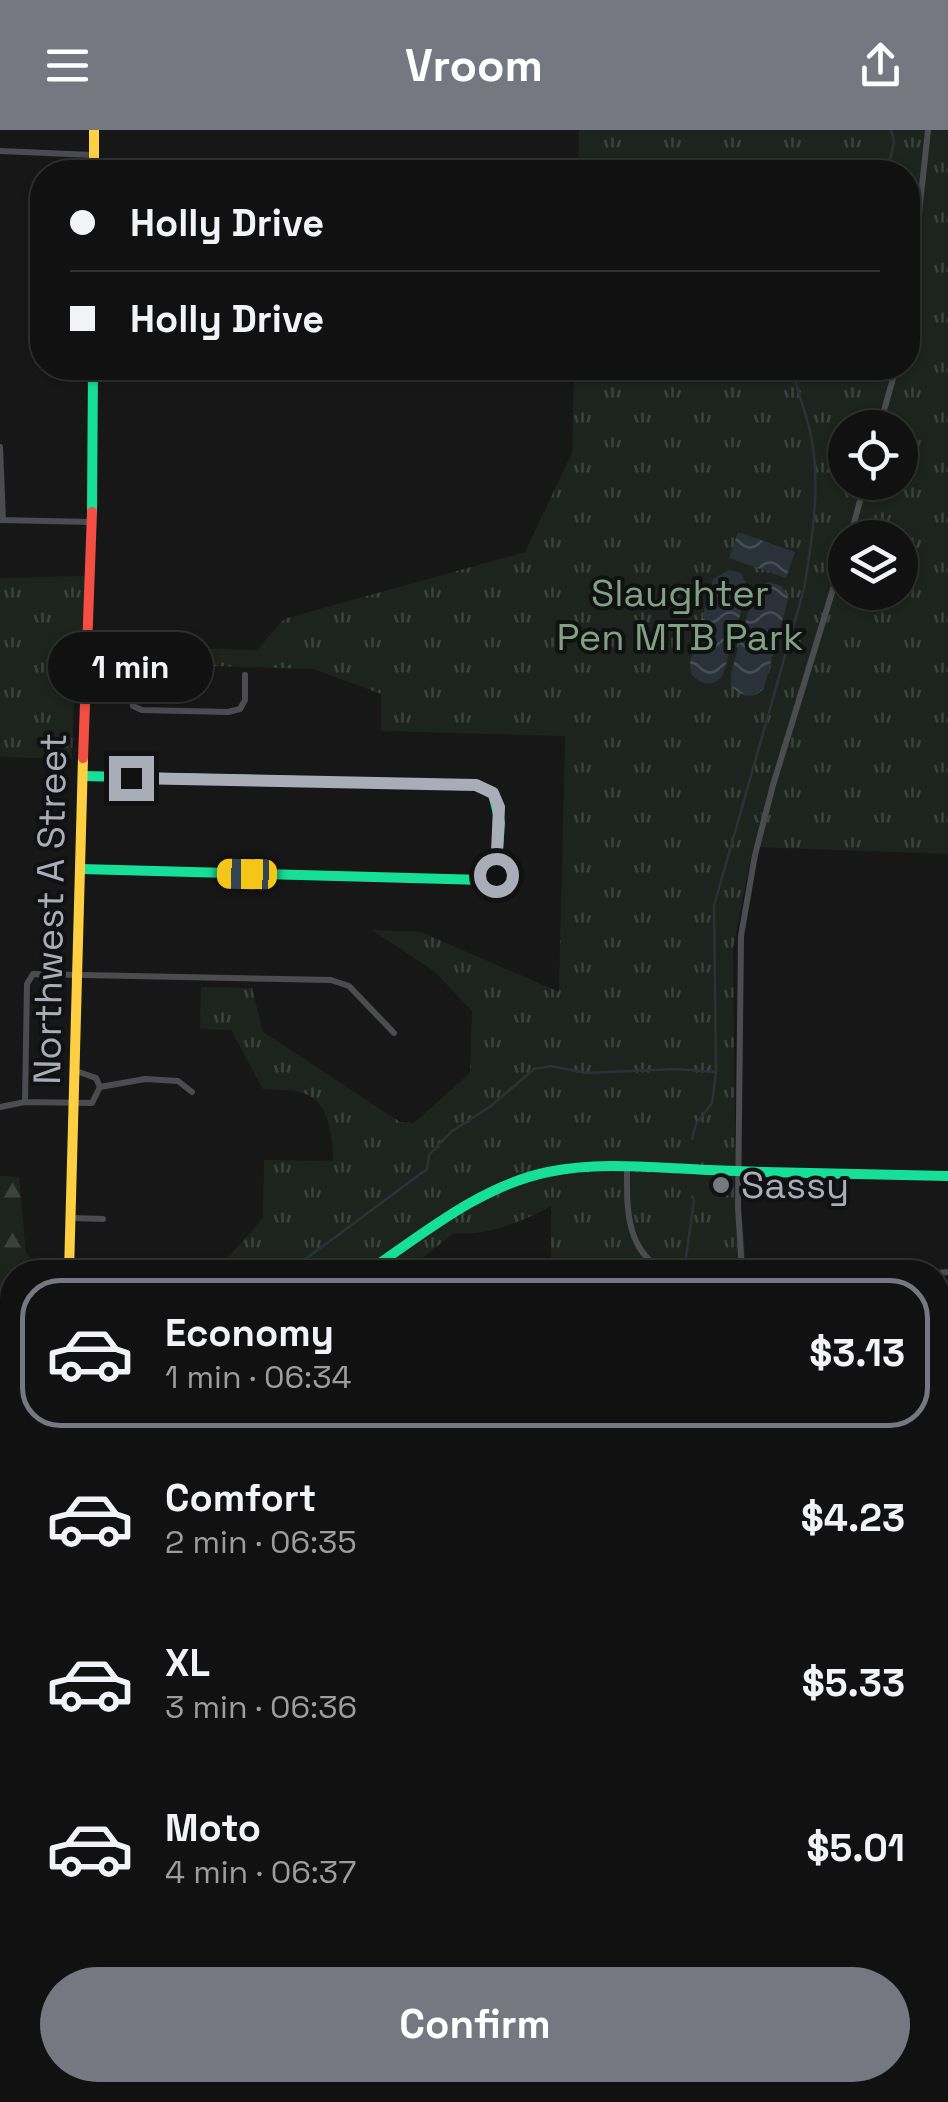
<!DOCTYPE html>
<meta charset="utf-8">
<style>
body{margin:0;font-family:"Space Grotesk",sans-serif;background:#1e1f1f;color:#f1f3f6;height:100vh;display:flex;flex-direction:column;font-size:38px;white-space:nowrap}
*{box-sizing:border-box;margin:0}
p{font-size:32px;color:#9c9d9f}
.icon{flex:none;width:55px;height:55px;fill:none;stroke:currentColor;stroke-width:2;stroke-linecap:round;stroke-linejoin:round}
.map{position:relative;flex:1;overflow:hidden}
.sheet{position:absolute;left:0px;top:1130px;width:950px;height:842px;display:flex;flex-direction:column;background:#111;border-radius:40px 40px 0 0;box-shadow:0 2px 8px #0004,0 0 0 2px #303131}
.sheet>*{flex:none}
.banner{position:absolute;left:30px;top:30px;width:890px;height:220px;border-radius:40px;box-shadow:0 2px 8px #0004,0 0 0 2px #303131;display:grid;align-content:center;height:220px;padding:0 40px;background:#111}
.tools{position:absolute;left:828px;top:280px;display:grid;gap:20px}
.tools a{display:grid;place-items:center;width:90px;height:90px;border-radius:50%;background:#111;box-shadow:0 2px 8px #0004,0 0 0 2px #303131;font-size:50px}
.end{position:absolute;width:45px;height:45px;margin:-22px;border:12px solid #a8adb8;background:#111;box-shadow:0 0 0 5px #111}
.from{border-radius:50%}
.bubble{position:absolute;height:70px;border-radius:35px;background:#111;box-shadow:0 2px 8px #0004,0 0 0 2px #303131;font-size:32px;font-weight:600;line-height:70px;text-align:center}
.car{position:absolute;width:30px;height:60px;margin:-30px -15px;border-radius:12px;box-shadow:0 0 8px 2px #0007;background:linear-gradient(#f5c518 24%,#345 0 40%,#f5c518 0 76%,#345 0 86%,#f5c518 0)}
.banner b{display:flex;align-items:center;gap:35px;height:95px;font-size:38px}
.banner b+b{border-top:2px solid #303131}
.banner i{width:25px;height:25px;background:#f1f3f6}
ul{padding:18px 0 0;list-style:none}
li{display:flex;align-items:center;gap:30px;height:150px;margin:0 20px 15px;padding:0 20px;border:5px solid transparent;border-radius:40px}
li div{flex:1}
li b{display:block;font-size:38px}
li em{font-style:normal;font-weight:600}
li.current{border-color:#757880}
li>.icon{width:90px;height:90px;stroke-width:1.5}
.primary-button{display:flex;gap:20px;margin-top:auto;padding:20px 40px}
.primary-button a{flex:1;height:115px;border-radius:60px;background:#757880;color:#fff;font-size:40px;font-weight:600;line-height:115px;text-align:center}
header{display:flex;justify-content:space-between;align-items:center;height:130px;padding:0 40px;background:#757880;color:#fff;font-size:45px;font-weight:600}
.map>svg:first-child{display:block}
.grass{fill:url(#grass-tufts);fill-rule:evenodd}
.forest{fill:url(#forest-firs)}
.water{fill:url(#water-waves)}
.lines{fill:none;stroke-linecap:round;stroke-linejoin:round}
.stream{stroke:#2a3239;stroke-width:2.5}
.street{stroke:#4b4c50;stroke-width:6}
.fast{stroke:#16e098;stroke-width:10}
.slow{stroke:#ffcf43;stroke-width:10}
.jam{stroke:#f24e42;stroke-width:10}
.fast-bridge{stroke:#16e098;stroke-width:10}
.route{stroke:#a8adb8;stroke-width:12}
.poi-dot{fill:#757880;stroke:#111113;stroke-width:4}
.labels{text-anchor:middle;stroke-width:8;stroke-linejoin:round;paint-order:stroke}
.park-label{font-size:38px;fill:#7fa381;stroke:#111113}
.street-label{font-size:38px;fill:#a8adb8;stroke:#111113}
.poi-label{font-size:38px;fill:#a8adb8;stroke:#111113;text-anchor:start}
</style>
<header><svg class="icon" aria-label="menu" viewBox="0 0 24 24"><path d="M4 6h16M4 12h16M4 18h16"/></svg>Vroom<svg class="icon" aria-label="share" viewBox="0 0 24 24"><path d="M12 15V3M7 8l5-5 5 5M5 13v7h14v-7"/></svg></header>
<div class="map">
<svg width="948" height="1972" viewBox="0 0 948 1972">
<defs>
<pattern id="grass-tufts" width="24" height="20" patternUnits="userSpaceOnUse" patternTransform="scale(2.5)"><rect width="24" height="20" fill="#1d241e"/><path d="M3 7l-1-3M5 7V3M7 7l1-3M15 17l-1-3M17 17v-4M19 17l1-3" fill="none" stroke="#3b413d"/></pattern>
<pattern id="forest-firs" width="22" height="20" patternUnits="userSpaceOnUse" patternTransform="scale(2.5)"><rect width="22" height="20" fill="#1d241e"/><path d="M5 1l3.5 6h-7zM16 11l3.5 6h-7z" fill="#3b413d"/></pattern>
<pattern id="water-waves" width="16" height="10" patternUnits="userSpaceOnUse" patternTransform="scale(2.5)"><rect width="16" height="10" fill="#2a3239"/><path d="M0 5q4-4 8 0t8 0" fill="none" stroke="#464d54"/></pattern>
</defs>
<rect width="100%" height="100%" fill="#171717"/>
<path class="grass" d="M579,0h369v724l-195,-7 -20,101 2,197 12,127h-196v-66c-26,15 -67,31 -97,27l-49,39h-190l48,-54 1,-58 69,1c-1,-24 -2,-59 -30,-68 -12,-4 -28,-3 -40,-4l-32,-59 -31,-1 1,-42 51,1 11,44 137,90 14,1 56,-50 2,-62 -38,-40 -62,-41 49,2 138,60 6,-256 -184,-5v-37l-67,-25 -239,-7 -3,97 -72,-2v-179l86,-2 -5,69 176,5 27,-31 241,-67 47,-99 2,-85h334v-196h-330zM845,298h55v54h-55zM845,408h55v54h-55z
M0,1423h12v209l-12,-1z"/>
<path class="forest" d="M0,1046l19,1 7,76 16,19h-30v253l-12,-5z"/>
<path class="water" d="M738,402l57,20 -9,26 -57,-20z
M729,440l12,3 7,14 -25,88c-10,13 -22,10 -32,-1l-1,-13 23,-82z
M769,452l13,4 6,13 -24,89c-10,12 -22,9 -33,-2v-13l23,-81 4,-6z"/>
<g class="lines">
<path class="stream" d="M887,42l7,-29 -3,-13
M692,1009l4,-15 16,-21 4,-31 -2,-166 90,-317c9,-54 18,-109 5,-162 -4,-16 -10,-30 -13,-45l10,-14
M288,1142l139,-103 2,-14 22,-23 40,-26 43,-37 17,-3 35,7 90,-4 40,3
M684,1142l10,-72 -2,-4
M938,1296l10,10
M0,1513l9,-5 -2,-23 5,-4"/>
<path class="street" d="M0,21l93,4
M908,186l20,-186
M879,298l17,-60
M0,317l3,73
M0,390l91,2
M850,408l15,-56
M86,545l38,2 6,6 3,23 9,4 86,2 12,-3 5,-9v-25
M100,957l45,-8 33,2 14,11
M25,972l2,-118 6,-10 298,6 18,6 45,47
M0,977l25,-5 67,1 8,-16 -4,-9 -20,-7
M627,1039c0,39 -2,82 39,103
M71,1088l32,1
M742,1142l-4,-65 3,-271 14,-81 18,-70 72,-235
M938,1143l10,-1
M183,1972v-12
M463,1972l2,-12"/>
<path class="fast" d="M92,382l1,-144
M81,739l403,11 12,-5 4,-52 -7,-30 -17,-8 -393,-9
M764,1042l184,4
M367,1142c56,-38 113,-86 181,-100 52,-11 108,-4 161,-2
M0,1407h12
M44,1960v12"/>
<path class="slow" d="M94,0v42
M69,1142l14,-514"/>
<path class="jam" d="M83,628l9,-246"/>
<path class="fast-bridge" d="M709,1040l55,2"/>
</g>
<g class="lines">
<path class="route" d="M131,648l345,7 17,8 6,14 -3,68"/>
</g>
<circle class="poi-dot" cx="721" cy="1055" r="10"/>
<g class="labels">
<g class="park-label">
<text x="680" y="476">Slaughter<tspan x="680" dy="44">Pen MTB Park</tspan></text>
</g>
<g class="street-label">
<text transform="translate(50 779) rotate(-89)" y="13">Northwest A Street</text>
</g>
<g class="poi-label">
<text x="741" y="1068">Sassy</text>
</g>
</g>
</svg>
<div class="tools">
<a><svg class="icon" aria-label="locate" viewBox="0 0 24 24"><circle cx="12" cy="12" r="6"/><path d="M12 2v4M12 18v4M2 12h4M18 12h4"/></svg></a>
<a><svg class="icon" aria-label="layers" viewBox="0 0 24 24"><path d="M12 4l9 5-9 5-9-5zM3 14l9 5 9-5"/></svg></a>
</div>
<i class="end from" style="left:496px;top:745px"></i>
<i class="end" style="left:131px;top:648px"></i>
<div class="bubble" style="left:48px;top:502px;width:165px">1 min</div>
<i class="car" style="left:247px;top:744px;rotate:271deg"></i>
<div class="banner">
<b><i class="from"></i>Holly Drive</b>
<b><i></i>Holly Drive</b>
</div>
<section class="sheet">
<ul>
<li class="current"><svg class="icon" aria-label="car" viewBox="0 0 24 24"><path d="M5 17H2v-5l4-1 3-4h7l3 4 3 1v5h-3M9 17h6M6 11h13"/><circle cx="7" cy="17" r="2"/><circle cx="17" cy="17" r="2"/></svg><div><b>Economy</b><p>1 min · 06:34</p></div><em>$3.13</em></li>
<li><svg class="icon" aria-label="car" viewBox="0 0 24 24"><path d="M5 17H2v-5l4-1 3-4h7l3 4 3 1v5h-3M9 17h6M6 11h13"/><circle cx="7" cy="17" r="2"/><circle cx="17" cy="17" r="2"/></svg><div><b>Comfort</b><p>2 min · 06:35</p></div><em>$4.23</em></li>
<li><svg class="icon" aria-label="car" viewBox="0 0 24 24"><path d="M5 17H2v-5l4-1 3-4h7l3 4 3 1v5h-3M9 17h6M6 11h13"/><circle cx="7" cy="17" r="2"/><circle cx="17" cy="17" r="2"/></svg><div><b>XL</b><p>3 min · 06:36</p></div><em>$5.33</em></li>
<li><svg class="icon" aria-label="car" viewBox="0 0 24 24"><path d="M5 17H2v-5l4-1 3-4h7l3 4 3 1v5h-3M9 17h6M6 11h13"/><circle cx="7" cy="17" r="2"/><circle cx="17" cy="17" r="2"/></svg><div><b>Moto</b><p>4 min · 06:37</p></div><em>$5.01</em></li>
</ul>
<div class="primary-button"><a>Confirm</a></div>
</section>
</div>
